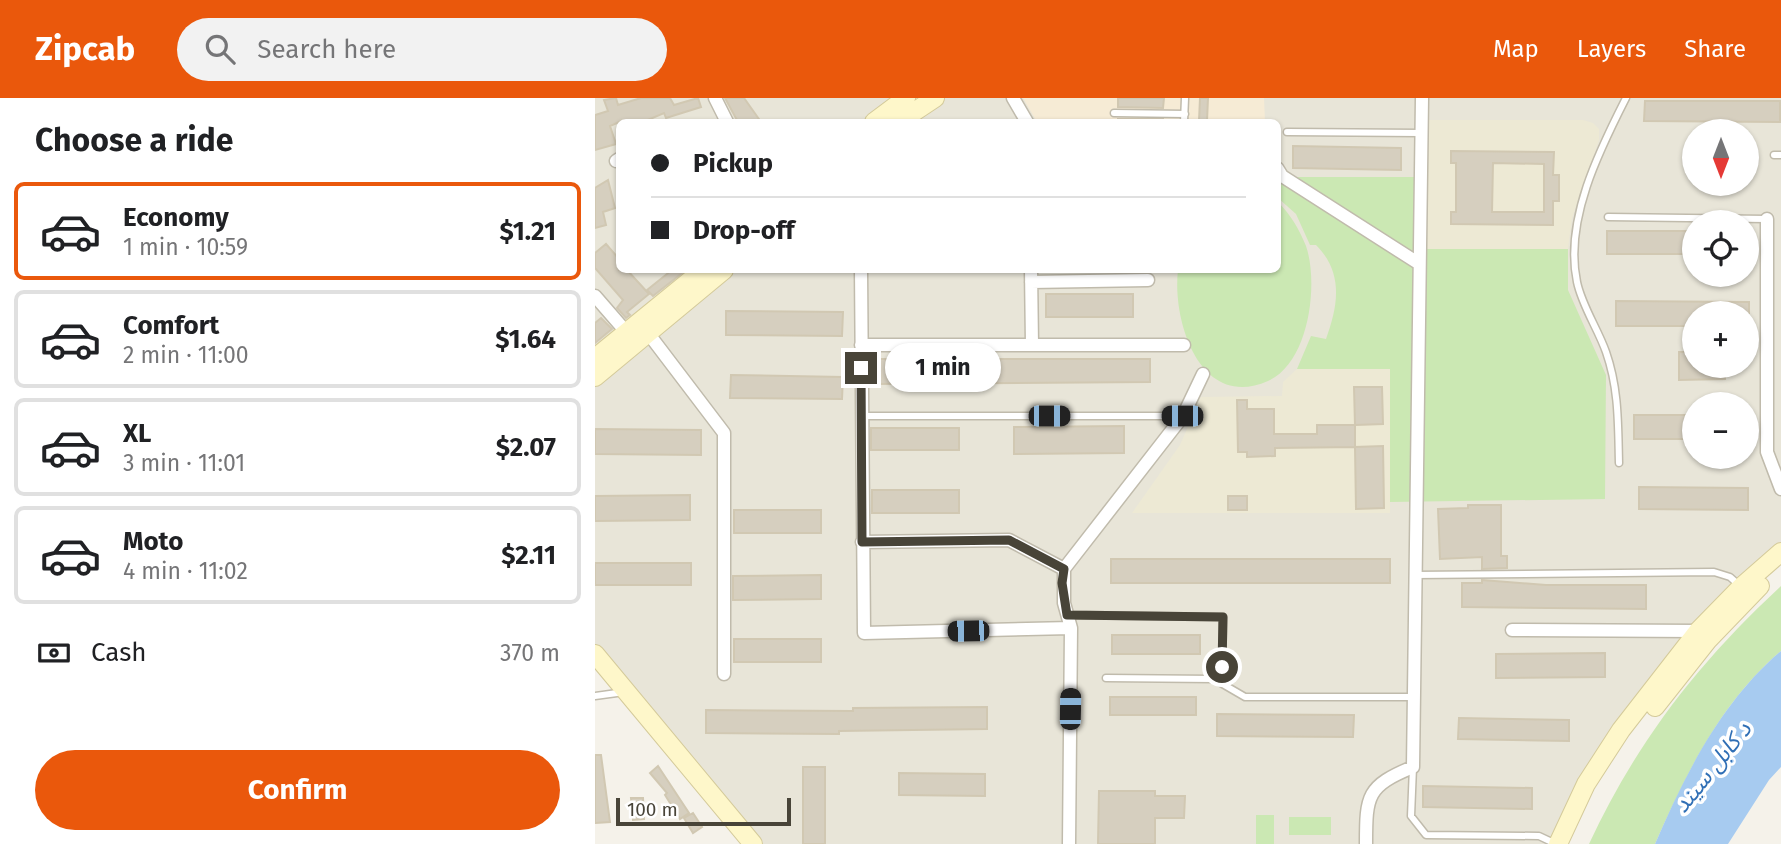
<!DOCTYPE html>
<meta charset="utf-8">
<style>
body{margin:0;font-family:"Fira Sans","Noto Sans Arabic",sans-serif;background:#f2f2f2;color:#202124;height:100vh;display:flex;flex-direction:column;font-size:26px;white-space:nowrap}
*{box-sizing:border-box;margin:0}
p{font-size:23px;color:#757577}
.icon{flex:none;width:38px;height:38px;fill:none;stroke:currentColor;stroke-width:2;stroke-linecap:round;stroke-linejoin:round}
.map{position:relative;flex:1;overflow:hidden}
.side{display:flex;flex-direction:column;background:#fff;width:595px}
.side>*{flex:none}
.top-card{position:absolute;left:21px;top:21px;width:665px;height:154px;border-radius:10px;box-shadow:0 2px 5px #0004;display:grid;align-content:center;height:154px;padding:0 35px;background:#fff}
.needle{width:46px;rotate:180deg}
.buttons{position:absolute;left:1087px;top:21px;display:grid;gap:14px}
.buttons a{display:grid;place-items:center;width:77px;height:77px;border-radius:50%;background:#fff;box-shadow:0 2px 5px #0004;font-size:35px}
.scale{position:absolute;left:21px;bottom:18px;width:175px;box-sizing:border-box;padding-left:7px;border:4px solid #484438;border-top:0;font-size:19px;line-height:24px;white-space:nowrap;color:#484438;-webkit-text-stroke:5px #fff;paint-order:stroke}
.end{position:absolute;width:32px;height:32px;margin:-16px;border:9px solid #484438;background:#fff;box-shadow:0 0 0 4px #fff}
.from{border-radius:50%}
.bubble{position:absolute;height:49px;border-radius:24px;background:#fff;box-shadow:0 2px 5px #0004;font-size:23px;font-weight:700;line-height:49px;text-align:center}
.car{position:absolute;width:21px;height:42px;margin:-21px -10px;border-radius:9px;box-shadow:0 0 5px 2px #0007;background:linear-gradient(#222 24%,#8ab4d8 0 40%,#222 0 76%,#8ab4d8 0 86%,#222 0)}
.top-card b{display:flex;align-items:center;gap:24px;height:66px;font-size:26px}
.top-card b+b{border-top:2px solid #e0e0e0}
.top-card i{width:18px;height:18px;background:#202124}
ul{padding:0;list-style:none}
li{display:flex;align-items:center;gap:21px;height:98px;margin:0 14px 10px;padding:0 21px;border:4px solid #e0e0e0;border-radius:10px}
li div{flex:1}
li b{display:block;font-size:26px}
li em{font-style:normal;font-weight:700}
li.on{border-color:#ea580c}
li>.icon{width:63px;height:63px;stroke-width:1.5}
h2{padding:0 35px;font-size:32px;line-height:84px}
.pay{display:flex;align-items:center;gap:18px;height:77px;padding:0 35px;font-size:26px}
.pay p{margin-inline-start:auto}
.primary-button{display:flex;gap:14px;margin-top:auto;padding:14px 35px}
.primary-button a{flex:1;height:80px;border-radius:42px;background:#ea580c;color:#fff;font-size:28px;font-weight:700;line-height:80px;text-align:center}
header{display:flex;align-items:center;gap:42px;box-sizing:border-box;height:98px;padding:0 35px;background:#ea580c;color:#fff}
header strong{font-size:33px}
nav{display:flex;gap:38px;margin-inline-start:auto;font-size:24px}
.search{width:490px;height:63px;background:#f2f2f2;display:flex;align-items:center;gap:18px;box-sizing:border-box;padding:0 24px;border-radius:38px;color:#757577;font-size:26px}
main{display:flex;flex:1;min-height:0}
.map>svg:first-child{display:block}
.residential{fill:#e8e5d8;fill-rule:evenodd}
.commercial{fill:#f6ebd5}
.education{fill:#ede9d4}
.green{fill:#cbe8b3}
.water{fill:#a7cbf0}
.building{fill:#d6cfbf;stroke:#d1c8b2;stroke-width:2;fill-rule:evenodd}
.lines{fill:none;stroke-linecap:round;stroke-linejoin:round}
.service-casing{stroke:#c0bbac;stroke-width:9}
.minor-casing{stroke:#c0bbac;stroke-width:15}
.secondary-casing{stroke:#d4ca9a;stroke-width:20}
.service{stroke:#fff;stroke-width:6}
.minor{stroke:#fff;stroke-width:12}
.secondary{stroke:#fef7ca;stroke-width:18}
.route{stroke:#484438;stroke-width:9}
.labels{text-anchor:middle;stroke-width:7;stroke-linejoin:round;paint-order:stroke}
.water-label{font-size:23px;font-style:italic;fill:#306fb5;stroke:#fff}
</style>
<header>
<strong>Zipcab</strong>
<div class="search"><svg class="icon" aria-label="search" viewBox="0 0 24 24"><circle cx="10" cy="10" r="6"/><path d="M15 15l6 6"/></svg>Search here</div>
<nav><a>Map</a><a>Layers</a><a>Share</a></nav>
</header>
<main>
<section class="side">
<h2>Choose a ride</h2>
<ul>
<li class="on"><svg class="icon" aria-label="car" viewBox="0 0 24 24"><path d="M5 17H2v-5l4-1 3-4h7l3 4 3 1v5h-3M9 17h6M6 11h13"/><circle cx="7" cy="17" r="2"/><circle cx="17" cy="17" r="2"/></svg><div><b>Economy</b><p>1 min · 10:59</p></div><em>$1.21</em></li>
<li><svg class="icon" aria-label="car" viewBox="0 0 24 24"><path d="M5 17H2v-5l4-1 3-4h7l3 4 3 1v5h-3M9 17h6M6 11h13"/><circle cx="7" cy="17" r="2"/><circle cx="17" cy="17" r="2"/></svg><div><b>Comfort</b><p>2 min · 11:00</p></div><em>$1.64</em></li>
<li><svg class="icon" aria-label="car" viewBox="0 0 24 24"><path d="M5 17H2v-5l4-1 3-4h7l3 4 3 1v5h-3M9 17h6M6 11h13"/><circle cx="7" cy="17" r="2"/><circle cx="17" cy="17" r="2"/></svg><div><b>XL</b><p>3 min · 11:01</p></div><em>$2.07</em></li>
<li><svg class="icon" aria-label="car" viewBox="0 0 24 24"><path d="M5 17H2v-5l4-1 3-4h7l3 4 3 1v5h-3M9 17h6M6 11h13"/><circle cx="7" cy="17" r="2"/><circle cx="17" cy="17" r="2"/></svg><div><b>Moto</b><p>4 min · 11:02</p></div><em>$2.11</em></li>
</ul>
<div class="pay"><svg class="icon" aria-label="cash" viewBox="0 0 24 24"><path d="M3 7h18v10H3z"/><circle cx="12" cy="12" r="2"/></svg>Cash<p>370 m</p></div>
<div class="primary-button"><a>Confirm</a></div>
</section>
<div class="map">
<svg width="1186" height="746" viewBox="0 0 1186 746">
<rect width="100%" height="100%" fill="#f5f2ea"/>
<path class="residential" d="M0,0h311l-32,24h-255v148h84l-108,88z
M340,0h846v454l-121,130 -102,162h-805l-158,-190v-277l129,-107h553v-148h-378zM1099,33h53v53h-53zM1099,124h53v53h-53zM1099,215h53v53h-53zM1099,306h53v53h-53z"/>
<path class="commercial" d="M428,0h241l1,24h-228z"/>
<path class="education" d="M831,22h157l10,3 6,6v11l-27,78 -4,31h-144z
M795,270v145h-258l48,-68 21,-48 81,-1 1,-14 14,-13z"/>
<path class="green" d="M683,79h147l-1,72h144v41l38,85 -1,124 -215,3v-133h-93l14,-33 15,3c12,-33 18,-66 -10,-94h-6l-14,-31 -18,-16z
M683,104c13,13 21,27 28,44 13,38 3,117 -38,135 -68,30 -96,-60 -90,-111h99z
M1186,488v65c-60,51 -95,123 -126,193h-66c48,-103 109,-181 192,-258z
M661,717h18v29h-18z
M694,719h42v18h-42z"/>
<path class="water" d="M1186,553v116l-12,13 -41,64h-73c30,-70 67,-143 126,-193z"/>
<path class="building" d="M21,0l2,7 23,-7h29l4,7 24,-7 3,9 -35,11 -2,-5 -21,9h-24l-9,4 6,18 -21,6v-35l13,-4 -4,-11z
M130,0h19l17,24h-23z
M523,0h46l-1,10 -45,-1z
M605,0h8l-1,23h-8z
M1050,3h135v21l-136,-1z
M523,21h45v3h-45z
M698,48l108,2v22l-108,-2z
M856,53l103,1 -1,23h6v26h-6v24l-102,-1v-12h5v-49h-5zM898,65l51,1v48h-52z
M13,82l7,28 -12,4 3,13 -11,3v-40z
M1012,133h87v23h-87z
M11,146l13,15v11h8l22,24 -22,18 3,3 -4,3 -9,-10 6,-8 -28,-32v-15z
M77,172h14l-33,26 -6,-6z
M451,196h87v23h-87z
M1021,203l133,1v11h-55v13h-78z
M131,213l117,1 -1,24 -116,-1z
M6,220l11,11 -17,14v-20z
M1084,254h15v14h30l1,13 -46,1z
M278,261h277v23l-277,2z
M136,277l112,2 -1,22 -112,-1z
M759,289h28l1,37 -28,1v22l-80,1v8l-28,1v-5h-9l-1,-52h10v9h27v25h43v-9h38z
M1039,317h60v24h-60z
M529,328v27l-110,1v-27z
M276,330h88v22h-88z
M0,331l106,1v25l-106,-1z
M788,348l1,62 -28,1 -1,-62z
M1044,389l109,1v22l-109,-1z
M277,392h87v23h-87z
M95,397v25l-95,1v-25z
M633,398h19v14h-19z
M873,407h33v51h6v12l-25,1v-12l-42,2 -2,-50 30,-1z
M139,412h87v23h-87z
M516,461h279v24h-279z
M0,465h96v22h-96z
M226,477v24l-88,1v-24z
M887,482l64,5h100v24l-184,-2v-24h20z
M517,537h88v19h-88z
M139,541h87v23h-87z
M1010,555v24l-109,1v-24z
M515,599h86v18h-86z
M392,609v22l-148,2v3l-133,-1v-23l147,1v-3z
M622,616l137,1 -1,22 -136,-1z
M864,620l110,2v21l-111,-2z
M0,657h6l9,67 -15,1z
M63,668l31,47 -9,6 -15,-24 2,-2 -17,-20z
M208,669h22v77h-22z
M304,675l86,1v22l-86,-1z
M828,688l109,2v21l-109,-2z
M504,693h56v5h30l-1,22h-29v26h-57z
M36,700h12l1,21 -11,1z
M98,715l9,14 -9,6 -9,-15z"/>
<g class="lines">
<g class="service-casing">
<path id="service" d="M519,15l71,1
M589,24l1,-24
M692,34l134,1
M1179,57h7
M1013,119l159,2
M267,318h320
M1024,365c-1,-38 0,-74 -13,-111 -8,-23 -24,-46 -29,-70 -13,-61 22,-131 49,-184
M819,477l300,-3 16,5 9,8
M472,517l156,2 -1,50
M511,580l108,1 31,18h169
M0,598l22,-3
M818,669l-2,49 15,19 113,1 17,8"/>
</g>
<g class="minor-casing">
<path id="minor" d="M120,0l12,24
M418,0l14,24
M21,63l3,-2
M682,70l5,8 136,87
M1172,121v233l14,37
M266,172l3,363 207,-5
M436,172l1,75
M436,184l117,-2
M0,198l33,38
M53,235l76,100v241
M266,247h323
M267,444l147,-2 55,29
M917,532l186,1
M474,746l2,-216 -7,-25v-34l119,-153 20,-42
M771,746c0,-49 1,-58 47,-77l9,-669"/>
</g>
<g class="secondary-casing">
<path id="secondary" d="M279,24l32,-24
M304,24l36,-24
M0,260l108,-88
M0,279l129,-107
M0,556l158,190
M1060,609l53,-67 52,-54
M963,746l28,-60 35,-54 77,-99 43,-44 40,-35"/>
</g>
<use href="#service" class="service"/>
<use href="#minor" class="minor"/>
<use href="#secondary" class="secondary"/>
</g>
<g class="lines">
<path class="route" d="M266,270l1,174 147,-2 55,29 -2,14 5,32 156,2 -1,50"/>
</g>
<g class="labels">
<g class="water-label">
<text transform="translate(1117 669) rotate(-51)" y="8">د کابل سيند</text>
</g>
</g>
</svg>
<div class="buttons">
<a><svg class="needle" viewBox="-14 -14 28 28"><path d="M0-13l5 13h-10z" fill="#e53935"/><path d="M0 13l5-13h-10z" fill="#757577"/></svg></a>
<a><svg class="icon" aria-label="locate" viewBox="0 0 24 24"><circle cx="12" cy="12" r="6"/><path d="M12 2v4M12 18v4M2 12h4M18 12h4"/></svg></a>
<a>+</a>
<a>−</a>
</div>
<div class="scale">100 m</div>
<i class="end from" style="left:627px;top:569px"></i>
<i class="end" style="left:266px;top:270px"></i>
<div class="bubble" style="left:290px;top:245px;width:116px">1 min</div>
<i class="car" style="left:454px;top:318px;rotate:90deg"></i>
<i class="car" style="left:587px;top:318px;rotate:270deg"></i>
<i class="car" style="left:373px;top:533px;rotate:269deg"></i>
<i class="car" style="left:475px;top:611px;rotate:1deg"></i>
<div class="top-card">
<b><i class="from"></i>Pickup</b>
<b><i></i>Drop-off</b>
</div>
</div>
</main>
